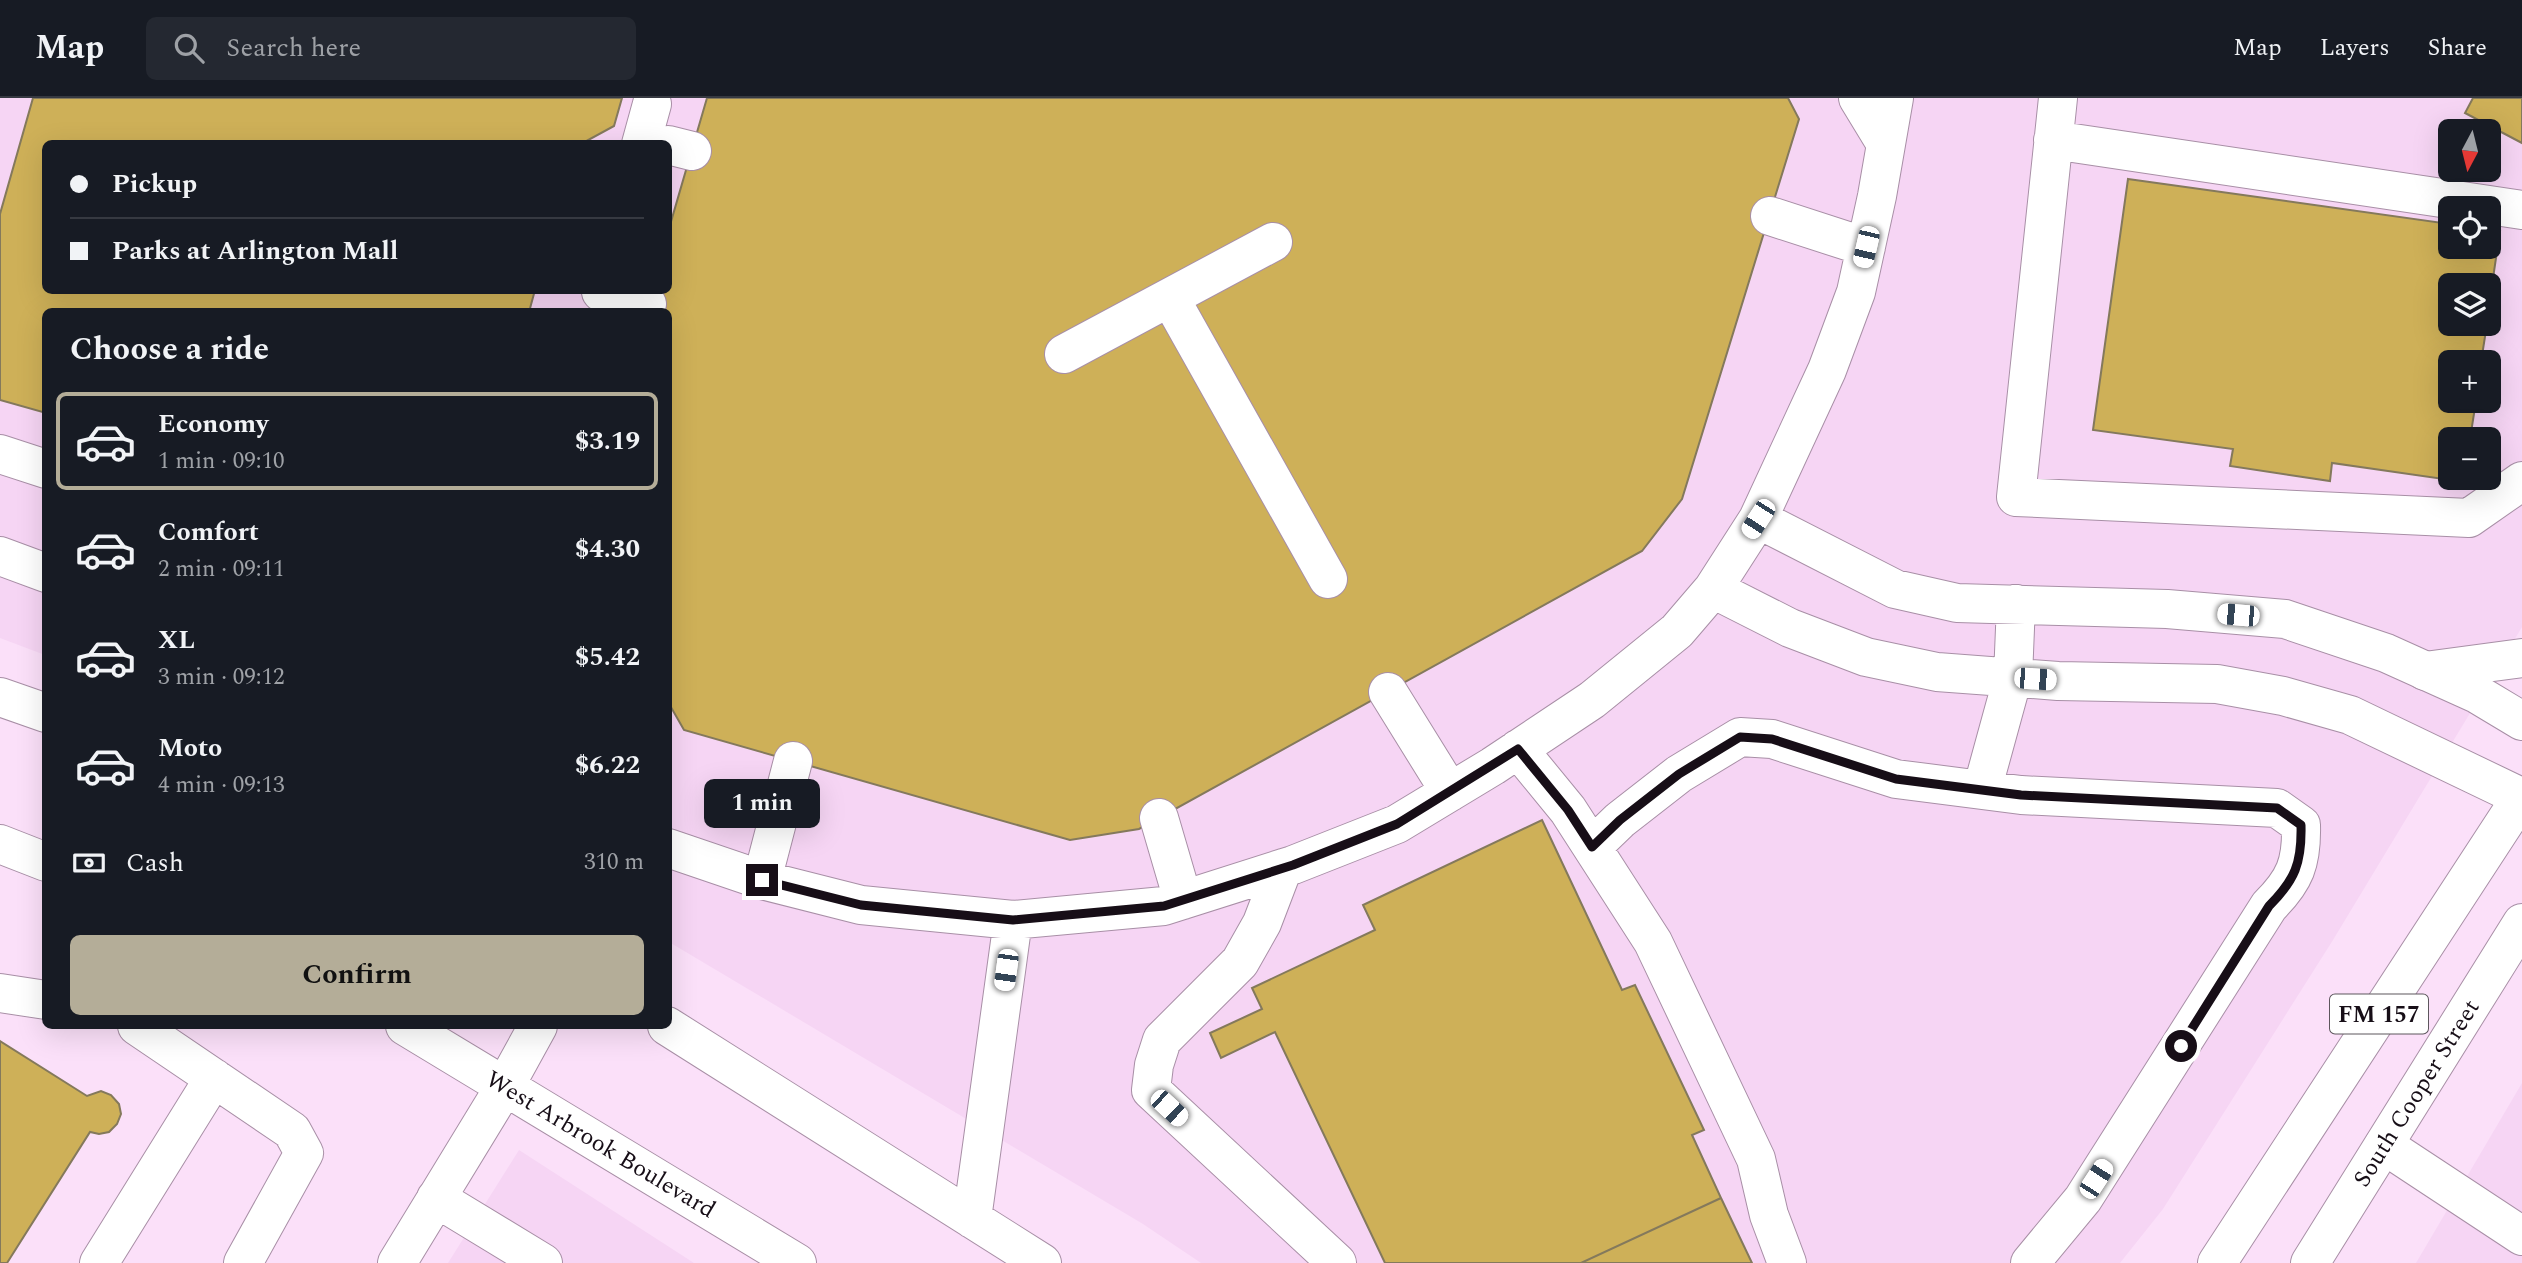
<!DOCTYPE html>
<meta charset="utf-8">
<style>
body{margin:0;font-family:Spectral,serif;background:#242831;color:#f1f3f6;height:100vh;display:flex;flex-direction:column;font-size:26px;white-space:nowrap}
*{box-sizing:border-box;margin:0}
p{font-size:23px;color:#9ea1a6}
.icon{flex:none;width:38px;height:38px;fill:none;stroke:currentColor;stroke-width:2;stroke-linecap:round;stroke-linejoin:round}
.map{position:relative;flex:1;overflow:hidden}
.details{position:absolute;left:42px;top:210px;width:630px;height:721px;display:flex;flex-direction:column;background:#171b24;border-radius:10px;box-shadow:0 7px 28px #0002}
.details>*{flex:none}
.guide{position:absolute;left:42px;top:42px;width:630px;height:154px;border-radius:10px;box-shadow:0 7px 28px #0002;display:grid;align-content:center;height:154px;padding:0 28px;background:#171b24}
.needle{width:46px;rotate:187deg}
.fabs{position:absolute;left:2438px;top:21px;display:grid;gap:14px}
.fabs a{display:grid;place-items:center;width:63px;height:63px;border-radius:10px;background:#171b24;box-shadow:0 7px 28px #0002;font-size:35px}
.end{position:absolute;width:32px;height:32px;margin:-16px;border:9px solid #170e17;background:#fff;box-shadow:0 0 0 4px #fff}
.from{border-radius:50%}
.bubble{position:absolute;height:49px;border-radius:10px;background:#171b24;box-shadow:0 7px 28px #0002;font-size:23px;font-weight:700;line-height:49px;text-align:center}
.car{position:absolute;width:21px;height:42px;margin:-21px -10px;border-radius:9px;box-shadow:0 0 5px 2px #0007;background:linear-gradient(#fff 24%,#345 0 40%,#fff 0 76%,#345 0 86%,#fff 0)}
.guide b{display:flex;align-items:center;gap:24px;height:66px;font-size:26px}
.guide b+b{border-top:2px solid #363941}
.guide i{width:18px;height:18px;background:#f1f3f6}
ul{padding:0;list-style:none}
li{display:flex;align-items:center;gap:21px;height:98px;margin:0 14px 10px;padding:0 14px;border:4px solid transparent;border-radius:10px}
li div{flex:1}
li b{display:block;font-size:26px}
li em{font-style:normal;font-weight:700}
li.selected{border-color:#b4ad98}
li>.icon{width:63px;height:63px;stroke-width:1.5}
h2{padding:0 28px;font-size:32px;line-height:84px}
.pay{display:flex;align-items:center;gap:18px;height:77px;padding:0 28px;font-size:26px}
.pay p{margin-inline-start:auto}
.button{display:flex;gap:14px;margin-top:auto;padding:14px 28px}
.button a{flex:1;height:80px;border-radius:10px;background:#b4ad98;color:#111;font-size:28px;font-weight:700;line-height:80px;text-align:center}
header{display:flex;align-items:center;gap:42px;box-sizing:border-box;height:98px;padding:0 35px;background:#171b24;border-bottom:2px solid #363941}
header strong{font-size:33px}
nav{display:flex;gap:38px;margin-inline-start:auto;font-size:24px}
.search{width:490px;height:63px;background:#242831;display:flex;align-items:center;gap:18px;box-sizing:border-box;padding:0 24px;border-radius:10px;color:#9ea1a6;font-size:26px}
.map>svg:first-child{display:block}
.built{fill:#f6d5f4;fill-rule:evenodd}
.building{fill:#ceb058;stroke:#84795c;stroke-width:2}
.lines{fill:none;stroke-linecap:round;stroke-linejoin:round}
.minor-casing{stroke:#a88fa6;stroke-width:40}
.major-casing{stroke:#a88fa6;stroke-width:40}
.minor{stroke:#fff;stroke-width:38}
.major{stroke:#fff;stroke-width:38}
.route{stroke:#170e17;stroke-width:9}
.labels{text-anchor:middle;stroke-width:6;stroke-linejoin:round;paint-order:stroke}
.shield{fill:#fff;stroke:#5d565d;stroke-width:2}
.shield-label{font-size:23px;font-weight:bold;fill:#170e17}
.street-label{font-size:24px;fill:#170e17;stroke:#fff}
</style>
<header>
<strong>Map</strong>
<div class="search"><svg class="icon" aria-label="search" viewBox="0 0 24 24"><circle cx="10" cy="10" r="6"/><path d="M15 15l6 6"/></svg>Search here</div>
<nav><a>Map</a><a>Layers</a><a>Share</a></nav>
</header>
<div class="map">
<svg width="2522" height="1165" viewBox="0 0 2522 1165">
<rect width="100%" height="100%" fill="#fbe0f9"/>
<path class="built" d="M0,0h2522v529l-189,313 -170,269 -43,54h-919l-58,-39 -474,-282 -1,-630h-622l-1,343 -45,-17zM2450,33h38v39h-38zM46,46h622v146h-622zM2450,110h38v39h-38zM2450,187h38v39h-38zM2450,264h38v39h-38zM2450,341h38v39h-38z
M2522,985v180h-106z
M519,1052l175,113h-246z"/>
<path class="building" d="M33,0h589l-8,28 -33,18h-535v146h489l-6,22h-483v101l-46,-13v-186z
M707,0h1081l11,21 -117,380 -40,52 -503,278 -69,11 -386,-110 -16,-28v-390h-23l6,-22h17v-58z
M2473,0h49v45l-57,-30z
M2128,81l322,45v23h38v-18l12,2 -12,81v-27h-38v39h37l-6,38h-31v39h26l-6,38h-20v39h15l-1,4 -132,-19 -2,18 -100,-15 3,-17 -140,-19z
M1542,722l80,170 13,-5 69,145 -12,5 29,63 -140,65h-196l-110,-231 -54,26 -11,-25 52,-24 -10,-21 123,-58 -12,-25z
M0,943l87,55 14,-5 10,4 8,9 2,10 -4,10 -8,8 -10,2 -9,-2 -83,131h-7z
M1721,1100l31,65h-171z"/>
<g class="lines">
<g class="minor-casing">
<path id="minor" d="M1858,0l28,46
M2058,0l-42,399 453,21 53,-37
M2053,42l469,70
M641,46l11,-40
M668,47l24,6
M1770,118l96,31
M601,194l46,12
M1170,200l158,281
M1064,256l209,-112
M0,356l46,15
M1758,421l137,70 62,14 210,6 118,10 101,34 91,41 45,27
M0,458l46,17
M1713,491l77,39 76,29 71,15 121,9 159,3 66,12 67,19 171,82
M2016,506l-3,73 -31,113 39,5 256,13 24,17c1,38 -6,55 -32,81l-186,293 -53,64
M1388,594l62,100
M0,599l46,16
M1518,651l50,61 85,132 103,217 13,56 18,48
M1159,720l24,82
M0,746l46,18
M1592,749l28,-27 59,-46 61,-37 32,2 124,40 86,11
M668,750l94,32 99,25 152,15 151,-14 129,-41 104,-41 96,-58 99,-66 85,-69 36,-42 45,-70 69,-149 29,-78 21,-96 17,-98
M1283,770l-21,55 -22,39 -78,78 -8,25 -3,25 186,173
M762,782l31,-119
M0,895l46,7
M137,928l155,105 12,22 -61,110
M405,928l392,237
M667,928l375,237
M2384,1047l138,91
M436,1100l107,65
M972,1121l41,-299
M99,1165l115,-185
M397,1165l108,-177 33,-60"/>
</g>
<g class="major-casing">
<path id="major" d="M2425,573l97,-13
M2217,1165l305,-467
M2310,1165l212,-340"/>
</g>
<use href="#minor" class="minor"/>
<use href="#major" class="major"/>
</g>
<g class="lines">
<path class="route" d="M762,782l99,25 152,15 151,-14 129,-41 104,-41 121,-75 50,61 24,37 28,-27 59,-46 61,-37 32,2 124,40 125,16 256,13 24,17c1,38 -6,55 -32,81l-88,140"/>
</g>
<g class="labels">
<rect class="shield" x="2330" y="896.5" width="98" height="39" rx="5"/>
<g class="shield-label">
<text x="2379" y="924">FM 157</text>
</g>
<g class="street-label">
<text transform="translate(2416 995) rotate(-58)" y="8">South Cooper Street</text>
<text transform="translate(601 1046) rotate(31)" y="8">West Arbrook Boulevard</text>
</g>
</g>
</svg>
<div class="fabs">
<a><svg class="needle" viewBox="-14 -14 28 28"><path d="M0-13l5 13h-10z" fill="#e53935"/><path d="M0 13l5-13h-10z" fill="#9ea1a6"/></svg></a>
<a><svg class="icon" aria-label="locate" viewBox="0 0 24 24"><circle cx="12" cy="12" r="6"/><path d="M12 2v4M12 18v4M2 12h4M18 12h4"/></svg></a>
<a><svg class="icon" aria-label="layers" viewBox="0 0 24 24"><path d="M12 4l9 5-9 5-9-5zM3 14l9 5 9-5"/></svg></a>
<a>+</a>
<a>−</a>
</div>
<i class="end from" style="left:2181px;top:948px"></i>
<i class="end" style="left:762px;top:782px"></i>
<div class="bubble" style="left:704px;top:681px;width:116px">1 min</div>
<i class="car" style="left:1866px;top:149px;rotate:193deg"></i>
<i class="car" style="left:1758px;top:421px;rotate:213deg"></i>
<i class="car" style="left:2238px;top:517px;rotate:275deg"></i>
<i class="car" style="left:2035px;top:581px;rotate:94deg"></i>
<i class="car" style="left:1006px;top:872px;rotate:188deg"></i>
<i class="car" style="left:1169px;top:1010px;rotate:133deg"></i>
<i class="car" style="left:2096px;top:1081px;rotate:33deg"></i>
<div class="guide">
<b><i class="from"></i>Pickup</b>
<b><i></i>Parks at Arlington Mall</b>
</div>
<section class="details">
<h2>Choose a ride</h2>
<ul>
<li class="selected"><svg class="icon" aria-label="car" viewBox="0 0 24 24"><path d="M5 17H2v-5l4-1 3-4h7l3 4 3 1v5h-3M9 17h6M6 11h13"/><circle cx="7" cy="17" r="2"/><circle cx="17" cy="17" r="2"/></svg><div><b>Economy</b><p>1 min · 09:10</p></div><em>$3.19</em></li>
<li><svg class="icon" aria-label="car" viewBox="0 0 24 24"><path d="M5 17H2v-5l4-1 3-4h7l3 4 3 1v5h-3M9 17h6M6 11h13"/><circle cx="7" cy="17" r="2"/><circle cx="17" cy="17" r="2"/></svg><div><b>Comfort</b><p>2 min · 09:11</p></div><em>$4.30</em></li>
<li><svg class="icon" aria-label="car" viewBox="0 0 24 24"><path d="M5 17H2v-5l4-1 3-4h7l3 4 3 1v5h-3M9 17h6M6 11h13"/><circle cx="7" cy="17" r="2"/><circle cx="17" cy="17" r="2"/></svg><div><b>XL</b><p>3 min · 09:12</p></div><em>$5.42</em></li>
<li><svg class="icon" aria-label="car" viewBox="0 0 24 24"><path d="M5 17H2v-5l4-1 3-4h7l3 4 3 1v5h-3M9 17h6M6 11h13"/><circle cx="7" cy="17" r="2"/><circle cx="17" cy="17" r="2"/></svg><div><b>Moto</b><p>4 min · 09:13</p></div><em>$6.22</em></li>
</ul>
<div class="pay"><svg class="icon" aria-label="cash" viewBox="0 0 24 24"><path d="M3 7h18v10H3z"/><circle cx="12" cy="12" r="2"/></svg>Cash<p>310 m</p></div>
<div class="button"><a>Confirm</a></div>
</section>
</div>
